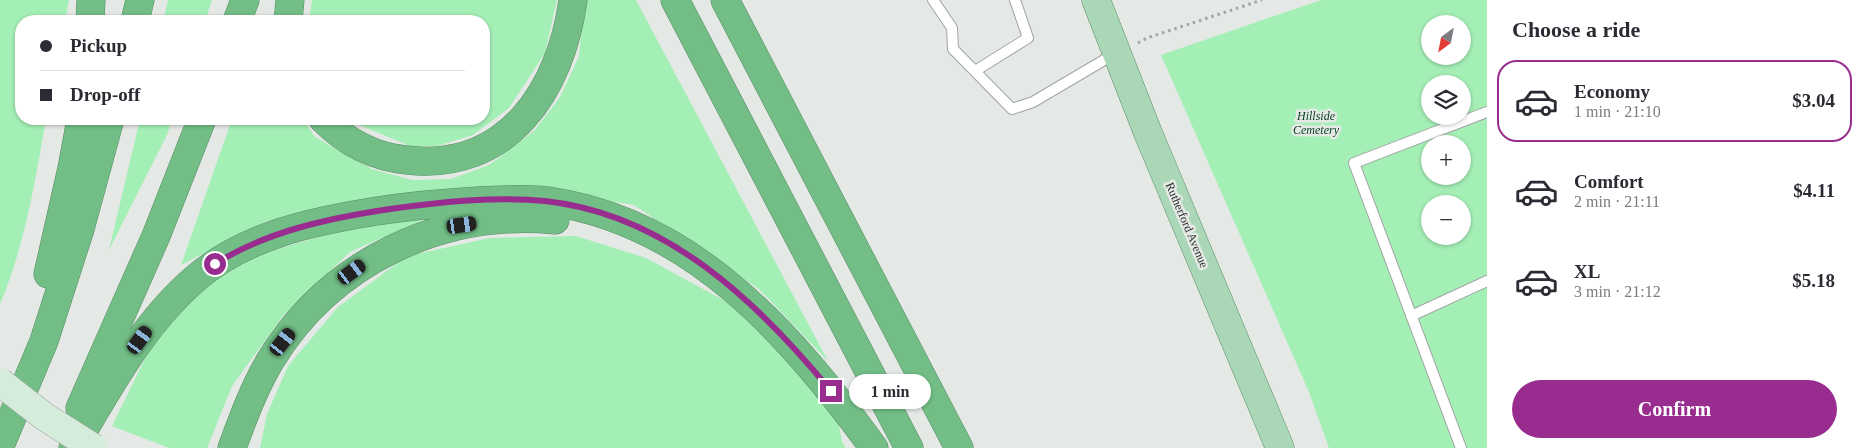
<!DOCTYPE html>
<meta charset="utf-8">
<style>
body{margin:0;font-family:Georgia,serif;background:#f2f2f3;color:#2b2b33;height:100vh;display:flex;flex-direction:column;font-size:19px;white-space:nowrap}
*{box-sizing:border-box;margin:0}
p{font-size:16px;color:#7c7c81}
.icon{flex:none;width:28px;height:28px;fill:none;stroke:currentColor;stroke-width:2;stroke-linecap:round;stroke-linejoin:round}
.map{position:relative;flex:1;overflow:hidden}
.sheet{display:flex;flex-direction:column;background:#fff;width:375px}
.sheet>*{flex:none}
.hud{position:absolute;left:15px;top:15px;width:475px;height:110px;border-radius:20px;box-shadow:0 1px 4px #0004;display:grid;align-content:center;height:110px;padding:0 25px;background:#fff}
.needle{width:32px;rotate:212deg}
.controls{position:absolute;left:1421px;top:15px;display:grid;gap:10px}
.controls a{display:grid;place-items:center;width:50px;height:50px;border-radius:50%;background:#fff;box-shadow:0 1px 4px #0004;font-size:25px}
.end{position:absolute;width:22px;height:22px;margin:-11px;border:6px solid #982d8f;background:#fff;box-shadow:0 0 0 2px #fff}
.from{border-radius:50%}
.bubble{position:absolute;height:35px;border-radius:18px;background:#fff;box-shadow:0 1px 4px #0004;font-size:16px;font-weight:700;line-height:35px;text-align:center}
.car{position:absolute;width:15px;height:30px;margin:-15px -8px;border-radius:6px;box-shadow:0 0 4px 1px #0007;background:linear-gradient(#222 24%,#8ab4d8 0 40%,#222 0 76%,#8ab4d8 0 86%,#222 0)}
.hud b{display:flex;align-items:center;gap:18px;height:48px;font-size:19px}
.hud b+b{border-top:1px solid #e1e1e2}
.hud i{width:12px;height:12px;background:#2b2b33}
ul{padding:0;list-style:none}
li{display:flex;align-items:center;gap:15px;height:82px;margin:0 10px 8px;padding:0 15px;border:2px solid transparent;border-radius:20px}
li div{flex:1}
li b{display:block;font-size:19px}
li em{font-style:normal;font-weight:700}
li.active{border-color:#982d8f}
li>.icon{width:45px;height:45px;stroke-width:1.5}
h2{padding:0 25px;font-size:22px;line-height:60px}
.button{display:flex;gap:10px;margin-top:auto;padding:10px 25px}
.button a{flex:1;height:58px;border-radius:30px;background:#982d8f;color:#fff;font-size:20px;font-weight:700;line-height:58px;text-align:center}
main{display:flex;flex:1;min-height:0}
.map>svg:first-child{display:block}
.green{fill:#a4efb6;fill-rule:evenodd}
.lines{fill:none;stroke-linecap:round;stroke-linejoin:round}
.lane-casing{stroke:#a1a5a2;stroke-width:12}
.primary-casing{stroke:#5a8b66;stroke-width:29}
.highway-casing{stroke:#5a8b66;stroke-width:29}
.path{stroke:#a1a4a2;stroke-width:3;stroke-dasharray:2.5 4;stroke-linecap:butt}
.lane{stroke:#fff;stroke-width:10}
.primary{stroke:#aad8b6;stroke-width:28}
.highway{stroke:#72be86;stroke-width:28}
.secondary-bridge-casing{stroke:#a1a5a2;stroke-width:29;stroke-linecap:butt}
.secondary-bridge{stroke:#d5ecdb;stroke-width:28}
.route{stroke:#982d8f;stroke-width:6}
.labels{text-anchor:middle;stroke-width:5;stroke-linejoin:round;paint-order:stroke}
.park-label{font-size:12px;font-style:italic;fill:#084420;stroke:#e5e9e6}
.street-label{font-size:12px;fill:#2c2d2c;stroke:#e5e9e6}
</style>
<main>
<div class="map">
<svg width="1487" height="448" viewBox="0 0 1487 448">
<rect width="100%" height="100%" fill="#e5e9e6"/>
<path class="green" d="M0,0h69l-4,21h-44v98h25c-11,63 -21,126 -46,185z
M168,0h44l-7,21h-42z
M312,0h245l-12,53 -36,55 -36,27 -36,11h-27l-65,-27h139v-98h-175z
M585,0h51l192,361 -69,-72 -125,-84 -109,-17 -142,8 -116,25 -86,44 51,-146h71l12,18 57,32 40,11 39,-1 38,-14 45,-34 26,-34 19,-41z
M1321,0h166v448h-158l-20,-56 -148,-337zM1430,24h32v32h-32zM1430,84h32v32h-32zM1430,144h32v32h-32zM1430,204h32v32h-32z
M140,119h32l-5,16 -58,115z
M427,218l-77,34 -67,64 -51,70 -25,62h-38l-57,-22 46,-94 44,-45 56,-32 87,-26z
M576,236l70,22 92,50 99,106 5,28 4,6h-586l7,-34 21,-48 50,-59 69,-51 83,-18z"/>
<g class="lines">
<g class="lane-casing">
<path id="lane" d="M933,0l19,28 1,21 59,60 21,-7 83,-49
M975,71l53,-33 -13,-38
M1411,316l76,-35
M1461,448l-107,-285 133,-51"/>
</g>
<g class="primary-casing">
<path id="primary" d="M1096,0l52,133 132,315"/>
</g>
<g class="highway-casing">
<path id="highway" d="M675,0l234,448
M725,0l234,448
M90,21l1,-21
M135,21l5,-21
M237,21l8,-21
M288,21l2,-21
M323,119c23,23 51,38 84,41 101,12 154,-71 166,-160
M48,274l24,-106 9,-49
M80,408l76,-172 46,-117
M0,446l44,-105 36,-112 30,-110
M73,448c36,-60 69,-124 123,-170 50,-43 118,-57 181,-67 33,-5 67,-8 100,-10 23,-1 47,-3 70,0 146,20 245,135 327,247
M232,448c11,-30 22,-60 38,-87 60,-99 171,-152 285,-141"/>
</g>
<path class="path" d="M1138,43l9,-5 115,-38"/>
<use href="#lane" class="lane"/>
<use href="#primary" class="primary"/>
<use href="#highway" class="highway"/>
<g class="secondary-bridge-casing">
<path id="secondary-bridge" d="M0,382l45,35 49,31"/>
</g>
<use href="#secondary-bridge" class="secondary-bridge"/>
</g>
<g class="lines">
<path class="route" d="M215,264c52,-33 115,-46 175,-55 50,-7 105,-13 155,-8 121,13 212,100 286,190"/>
</g>
<g class="labels">
<g class="park-label">
<text x="1316" y="120">Hillside<tspan x="1316" dy="14">Cemetery</tspan></text>
</g>
<g class="street-label">
<text transform="translate(1187 225) rotate(67)" y="4">Rutherford Avenue</text>
</g>
</g>
</svg>
<div class="controls">
<a><svg class="needle" viewBox="-14 -14 28 28"><path d="M0-13l5 13h-10z" fill="#e53935"/><path d="M0 13l5-13h-10z" fill="#7c7c81"/></svg></a>
<a><svg class="icon" aria-label="layers" viewBox="0 0 24 24"><path d="M12 4l9 5-9 5-9-5zM3 14l9 5 9-5"/></svg></a>
<a>+</a>
<a>−</a>
</div>
<i class="end from" style="left:215px;top:264px"></i>
<i class="end" style="left:831px;top:391px"></i>
<div class="bubble" style="left:849px;top:374px;width:82px">1 min</div>
<i class="car" style="left:462px;top:225px;rotate:82deg"></i>
<i class="car" style="left:352px;top:272px;rotate:54deg"></i>
<i class="car" style="left:140px;top:340px;rotate:36deg"></i>
<i class="car" style="left:283px;top:342px;rotate:39deg"></i>
<div class="hud">
<b><i class="from"></i>Pickup</b>
<b><i></i>Drop-off</b>
</div>
</div>
<section class="sheet">
<h2>Choose a ride</h2>
<ul>
<li class="active"><svg class="icon" aria-label="car" viewBox="0 0 24 24"><path d="M5 17H2v-5l4-1 3-4h7l3 4 3 1v5h-3M9 17h6M6 11h13"/><circle cx="7" cy="17" r="2"/><circle cx="17" cy="17" r="2"/></svg><div><b>Economy</b><p>1 min · 21:10</p></div><em>$3.04</em></li>
<li><svg class="icon" aria-label="car" viewBox="0 0 24 24"><path d="M5 17H2v-5l4-1 3-4h7l3 4 3 1v5h-3M9 17h6M6 11h13"/><circle cx="7" cy="17" r="2"/><circle cx="17" cy="17" r="2"/></svg><div><b>Comfort</b><p>2 min · 21:11</p></div><em>$4.11</em></li>
<li><svg class="icon" aria-label="car" viewBox="0 0 24 24"><path d="M5 17H2v-5l4-1 3-4h7l3 4 3 1v5h-3M9 17h6M6 11h13"/><circle cx="7" cy="17" r="2"/><circle cx="17" cy="17" r="2"/></svg><div><b>XL</b><p>3 min · 21:12</p></div><em>$5.18</em></li>
</ul>
<div class="button"><a>Confirm</a></div>
</section>
</main>
